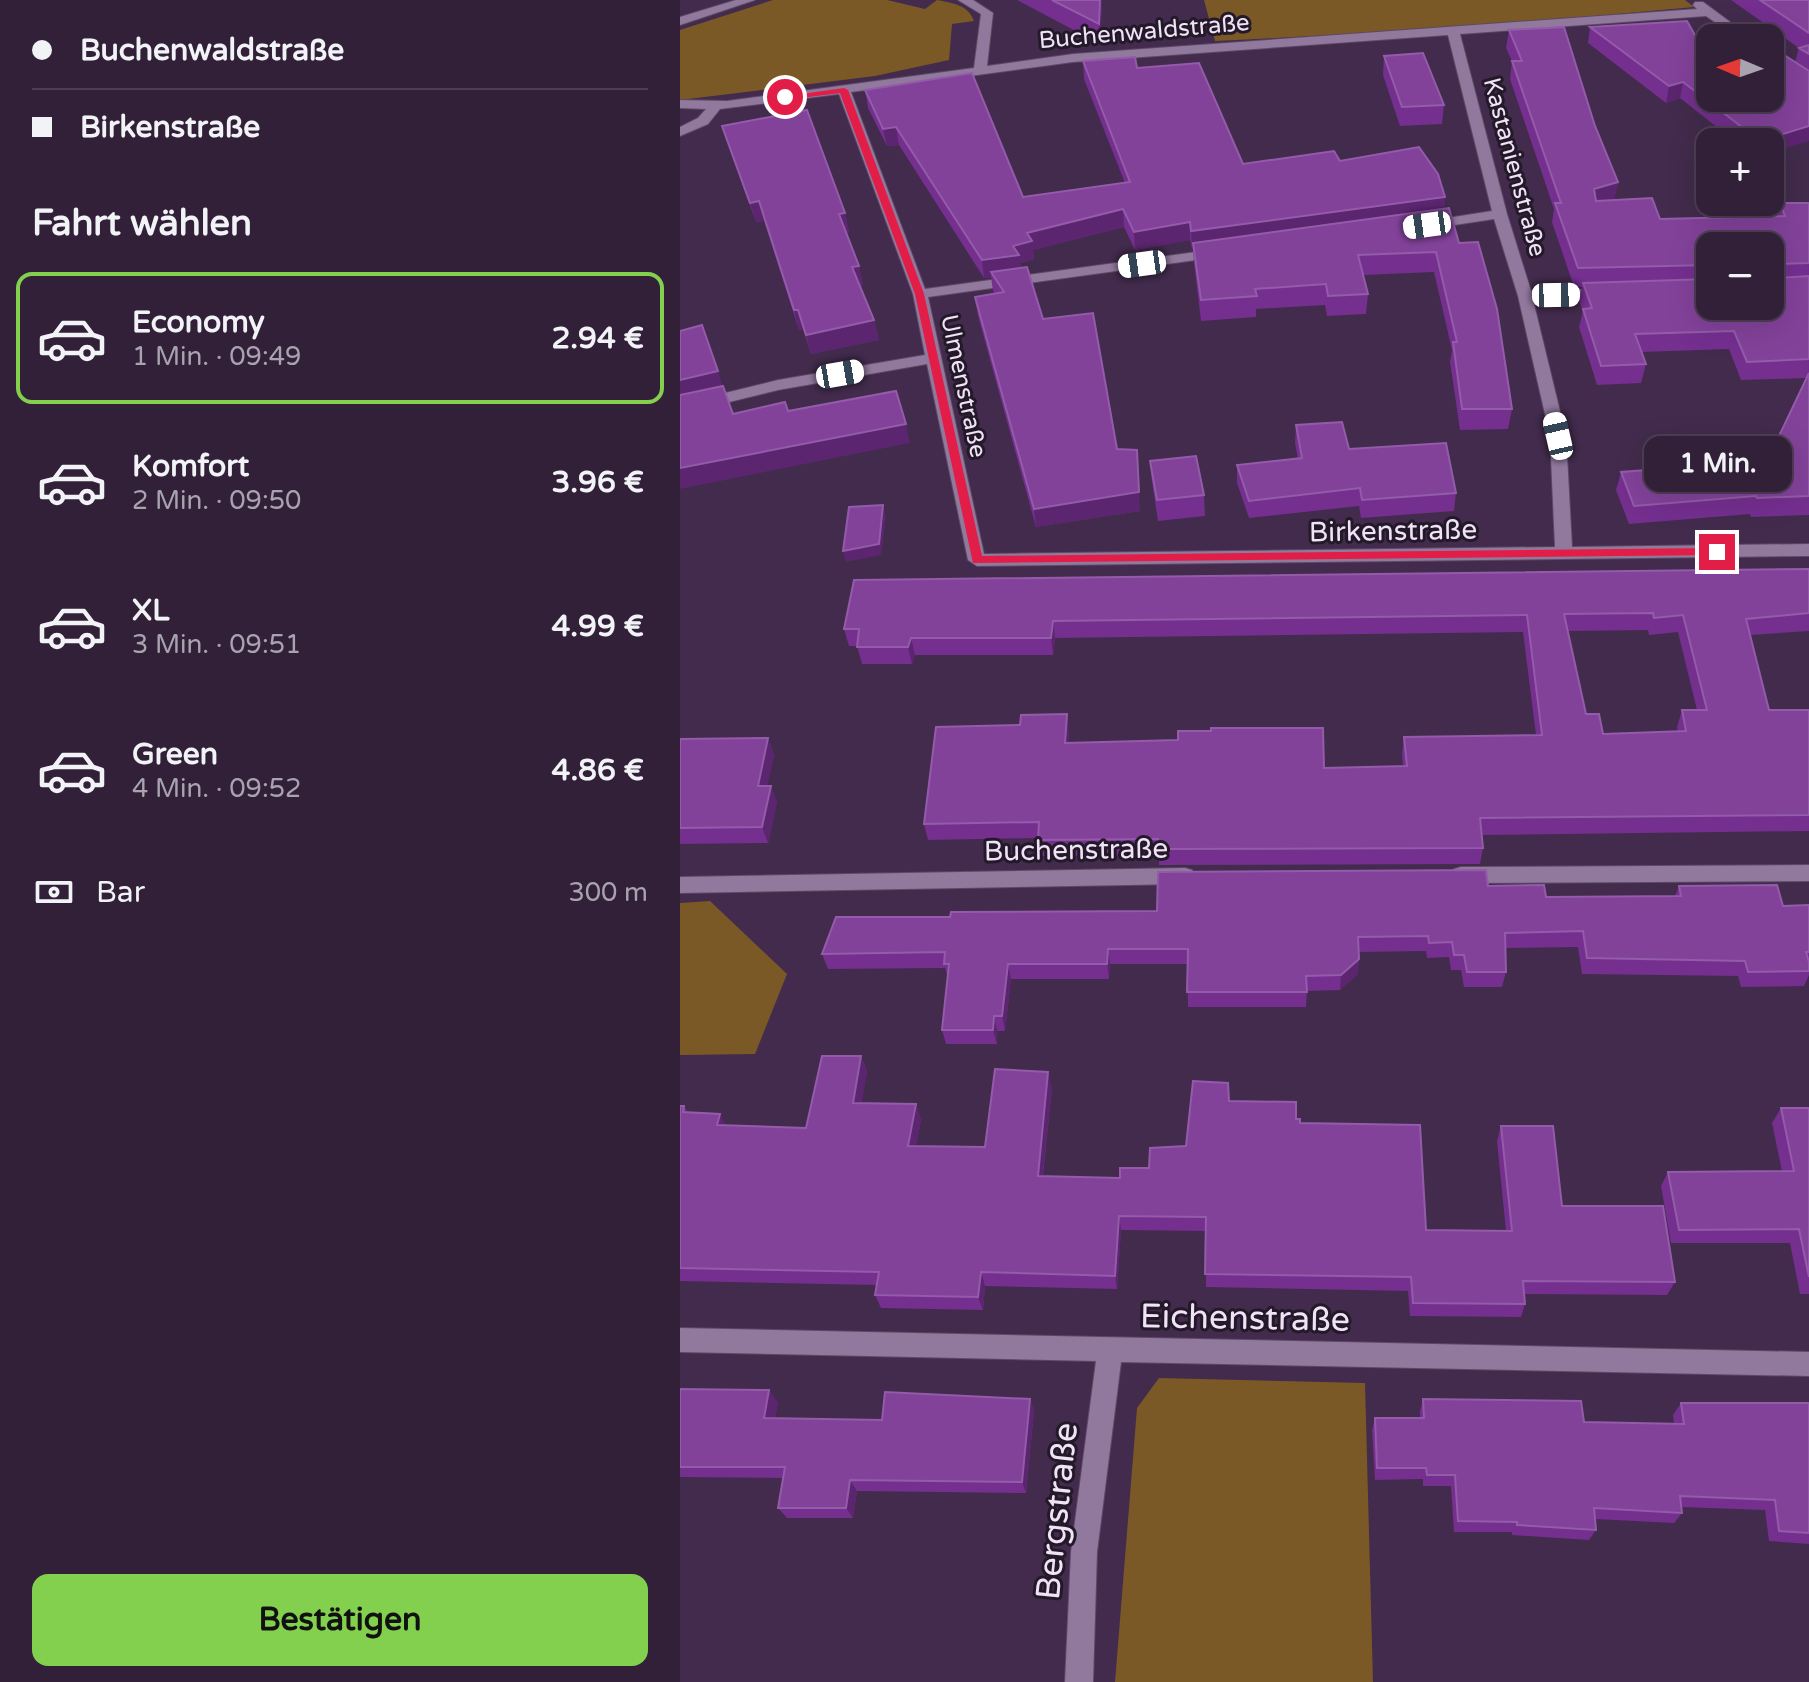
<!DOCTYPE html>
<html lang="de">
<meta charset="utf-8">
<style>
body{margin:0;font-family:"Varela Round",sans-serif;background:#3a2841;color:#f1f3f6;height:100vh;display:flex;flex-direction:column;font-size:30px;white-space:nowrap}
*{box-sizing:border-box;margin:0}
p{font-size:26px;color:#a8a3ae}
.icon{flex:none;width:44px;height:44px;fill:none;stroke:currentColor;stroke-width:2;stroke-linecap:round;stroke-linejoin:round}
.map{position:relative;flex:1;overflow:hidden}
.sheet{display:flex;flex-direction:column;background:#322039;width:680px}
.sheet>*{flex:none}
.guide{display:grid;align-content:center;height:176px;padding:0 32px;background:#322039}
.needle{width:52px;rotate:272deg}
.tools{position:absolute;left:1016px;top:24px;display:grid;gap:16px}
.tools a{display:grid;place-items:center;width:88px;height:88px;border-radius:16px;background:#322039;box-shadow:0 8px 32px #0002,0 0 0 2px #4d3e53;font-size:40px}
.end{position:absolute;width:36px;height:36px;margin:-18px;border:10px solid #e11d48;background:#fff;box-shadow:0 0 0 4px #fff}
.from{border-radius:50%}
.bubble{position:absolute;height:56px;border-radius:16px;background:#322039;box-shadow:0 8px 32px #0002,0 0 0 2px #4d3e53;font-size:26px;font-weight:800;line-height:56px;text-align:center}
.car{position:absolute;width:24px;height:48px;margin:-24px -12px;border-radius:10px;box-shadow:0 0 6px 2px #0007;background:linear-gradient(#fff 24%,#345 0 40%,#fff 0 76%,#345 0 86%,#fff 0)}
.guide b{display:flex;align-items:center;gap:28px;height:76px;font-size:30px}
.guide b+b{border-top:2px solid #4d3e53}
.guide i{width:20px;height:20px;background:#f1f3f6}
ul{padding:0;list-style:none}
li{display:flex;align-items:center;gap:24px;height:132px;margin:0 16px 12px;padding:0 16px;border:4px solid transparent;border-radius:16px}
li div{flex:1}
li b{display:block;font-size:30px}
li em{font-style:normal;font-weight:800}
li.current{border-color:#83d04f}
li>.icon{width:72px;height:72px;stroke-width:1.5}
h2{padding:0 32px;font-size:36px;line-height:96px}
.pay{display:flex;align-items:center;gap:20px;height:88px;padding:0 32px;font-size:30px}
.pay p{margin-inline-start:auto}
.action{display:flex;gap:16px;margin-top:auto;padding:16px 32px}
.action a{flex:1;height:92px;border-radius:16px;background:#83d04f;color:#111;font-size:32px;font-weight:800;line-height:92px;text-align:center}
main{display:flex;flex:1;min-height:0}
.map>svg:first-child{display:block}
.green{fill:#7b5926}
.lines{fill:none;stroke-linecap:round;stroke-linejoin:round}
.minor-casing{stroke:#5c4964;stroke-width:2}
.minor{fill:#91789d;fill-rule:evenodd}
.wall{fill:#742f8f;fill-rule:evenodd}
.shaded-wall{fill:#5b256f}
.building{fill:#82429a;stroke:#935ba9;stroke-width:2;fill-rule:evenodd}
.route{fill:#e11d48}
.labels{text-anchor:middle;stroke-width:6;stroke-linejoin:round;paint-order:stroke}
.far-street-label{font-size:24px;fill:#f0e2f7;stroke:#231928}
.street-label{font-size:28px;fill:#f0e2f7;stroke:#231928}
.near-street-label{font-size:34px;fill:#f0e2f7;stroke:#231928}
</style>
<main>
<section class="sheet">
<div class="guide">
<b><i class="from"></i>Buchenwaldstraße</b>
<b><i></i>Birkenstraße</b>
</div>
<h2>Fahrt wählen</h2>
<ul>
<li class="current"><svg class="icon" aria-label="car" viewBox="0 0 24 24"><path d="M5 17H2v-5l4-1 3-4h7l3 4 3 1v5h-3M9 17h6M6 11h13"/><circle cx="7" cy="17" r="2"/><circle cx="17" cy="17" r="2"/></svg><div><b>Economy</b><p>1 Min. · 09:49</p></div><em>2.94 €</em></li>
<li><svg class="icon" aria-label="car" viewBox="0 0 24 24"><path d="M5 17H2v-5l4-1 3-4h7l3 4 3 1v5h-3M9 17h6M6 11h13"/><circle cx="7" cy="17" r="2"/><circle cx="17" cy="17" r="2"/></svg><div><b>Komfort</b><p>2 Min. · 09:50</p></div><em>3.96 €</em></li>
<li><svg class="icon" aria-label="car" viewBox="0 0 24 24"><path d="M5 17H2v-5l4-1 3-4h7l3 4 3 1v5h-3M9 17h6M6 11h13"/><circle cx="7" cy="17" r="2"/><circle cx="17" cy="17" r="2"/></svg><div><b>XL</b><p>3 Min. · 09:51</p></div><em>4.99 €</em></li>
<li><svg class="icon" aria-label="car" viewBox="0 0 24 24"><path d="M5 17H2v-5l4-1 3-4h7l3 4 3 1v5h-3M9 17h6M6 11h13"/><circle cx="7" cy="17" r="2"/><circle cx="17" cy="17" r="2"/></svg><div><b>Green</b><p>4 Min. · 09:52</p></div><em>4.86 €</em></li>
</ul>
<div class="pay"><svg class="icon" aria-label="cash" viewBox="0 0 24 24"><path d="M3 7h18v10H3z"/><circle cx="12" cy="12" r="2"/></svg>Bar<p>300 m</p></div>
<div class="action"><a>Bestätigen</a></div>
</section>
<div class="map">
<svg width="1129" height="1682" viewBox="0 0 1129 1682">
<rect width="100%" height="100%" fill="#422b4c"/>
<path class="green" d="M93,0h114l38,9 12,-9c15,3 32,5 37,21l-22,3 -3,36 -74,16 -195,24v-70z
M524,0h481l9,7 -241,22 -238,12z
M30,901l77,73 -32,80 -75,1v-152z
M479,1378l206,5 8,299h-258l22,-274z"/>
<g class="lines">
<g class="minor-casing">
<path id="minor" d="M56,0h19l-75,25v-8z
M278,0h15l20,13 -6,53 86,-12 624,-45 -4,-4 2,-3h8l49,36h-14l-32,-22 -246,18 47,180 24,77 75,-2 7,4 -7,4 -73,3 33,136 6,111 237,-3v12l-832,10 -9,-6 -41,-196 -149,26 -98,24v-10l98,-24 147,-25 -12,-61 -74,-200 -119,15 -12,15 -28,12v-9l18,-9 8,-9 -26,-1v-8l47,1 247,-33 7,-54zM768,35l44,176 -64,10 -7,4 7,4 66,-10 24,77 32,140 5,111 -571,7 -56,-257 290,-40 7,-4 -7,-4 -293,40 -74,-197 222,-30z
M1129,865v16l-348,2 -7,-2 -3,-6 3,-6 7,-2z
M505,868l7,2 3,6 -3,6 -7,2 -505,9v-16z
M0,1328l1129,24v24l-688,-14 -24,190 -4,130h-28l6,-130 25,-191 -416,-9z"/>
</g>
<use href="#minor" class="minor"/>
</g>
<path class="wall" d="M337,0h85l-2,44z
M1051,0h78v141l-73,1 -56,-44 -14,5 -78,-60 2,-16 120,71 85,-36 4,-14z
M829,30l86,96 23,56 -4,18 46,19 116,-2 4,-14h29v312l-58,2 -1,-3 -121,10 -13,-34 5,-18 146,-11 40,-83 -66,2 -12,-31 -88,3 5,12 -5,19 -44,2 -18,-58 4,-16 -4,-10 3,-14h-8l-22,-65 2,-13 -44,-130 2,-18 -6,-13zM1030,246l60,60h-60z
M704,56l60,49 -2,19 -42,2 -17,-51z
M403,61l54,7 106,96 97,-3 105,36 -1,12 15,34 53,166 -4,20 -48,1 -10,-68 2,-12 -18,-78 -71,3 5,19 -2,20 -39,2 -2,-11 -69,4v8l-55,4 -7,-58 -1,-14h-1l-2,-9 -55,10 -11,-23 -91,23 1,9 -14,4 1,5 22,51 74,130 23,62 -104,16 -58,-211 -3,-19 20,-3 -2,-3 -2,-14 -7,1 -85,-133 -12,1 -19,-38 -3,-18 158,107 102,-14 -41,-104z
M42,126l123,87 4,19 -3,1 13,33 4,19 -3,1 14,34 5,20 -68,14 -8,-25 -4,1 -35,-109 -8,1 -28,-77z
M616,425l53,24 107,44 -2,18 -93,7 -2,-12 -110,12 -12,-35v-18l61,-6 -3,-16z
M470,461l54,34 1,21 -47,5 -6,-39z
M1129,569v62l-59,4 19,75h40v121l-327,4 1,13 -3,16 -321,1v-10l-118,1 -3,-18 -110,2 -4,-16 145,-93 -1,12 256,25 79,-2 -1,-13 2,-16 132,-2 -13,-103 -468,6 -2,17h-138l-3,9h-50l-5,-18h-8l-5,-17zM968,630l1,5 29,-3 19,78h-15l-5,17 1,5 -75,2 -17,-20 -18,-83z
M88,738l6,17 -7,31 10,16 -9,41 -88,1v-105z
M808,886l58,11 129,-1 4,-10 104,20 26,-1v70l-5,11 -63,1 -3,-11 -156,-2 -4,-27 -72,1v24l-4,15h-38l-3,-17h-10l-2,-13 -22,1 -1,-7 -67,1 -1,22 -18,16 -33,1 -1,16h-118l-1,-43h-77l-1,15h-98l-6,52h-8v13h-51l-4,-14 6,-52 -3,-10 -117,1 -6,-15 128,-37 207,-6z
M181,1056l6,16 -6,32h55l5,16 -5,26 69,1 67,-59 -9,88 77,2 29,-10 37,-22 43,-45 67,18 130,111 80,1 -9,-90 4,-15 61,80 113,76 -8,13 -143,-1 1,10 -4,13 -111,-1 -2,-25 -202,-4v-56l-85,-1 -4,59 -132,-3 -2,24 -102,-2 -6,-13 2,-10 -197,-4v-175h4l4,7 38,12 80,3z
M1101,1108h28v186h-9l-10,-51h-119l-10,-57 7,-14 114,-1 -10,-48z
M0,1389l98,13 -3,16 107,2 148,-21 4,12 -8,82 -169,-2 -4,27h-66l-9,-10 6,-30 -104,-1z
M743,1399l161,23 90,1 -1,-8 8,-12h128v141l-40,-3 -4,-31 -84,-3 1,6 -8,10 -79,-4 1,11 -7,10 -77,-5v-3h-58l-3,-46h-28v-7l-48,1 -3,-50 3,-12h45v-7z"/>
<path class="shaded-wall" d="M420,0h2l-2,44 -1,-20z
M1003,82l-3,16 -14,5 3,-17z
M1129,126v15l-39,12v-11h-10z
M216,127l3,18 -12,1 -4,-17z
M938,182l-4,18 -24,8 4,-19z
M765,197l-2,18 -250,28v6h-1l-1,-18z
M79,201l5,20 -8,1 -6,-19z
M443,209l1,18 -91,23 1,9 -14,4 1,10 -30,-1v5l-7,1 -2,-18 31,-14 14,-13z
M165,213l4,19 -5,2 -5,-20z
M510,222v18l-55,10 -1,-18z
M179,266l4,19 -7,2 -4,-20z
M114,310h4l5,19 -4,1z
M194,320l5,20 -68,14 -5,-19z
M38,371l6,19 -44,11v-21z
M226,424l4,19 -230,46v-21z
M457,450l3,61 -104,16 -2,-18z
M203,505l3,11 -5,39 -35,7 -3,-11z
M373,621l2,17 -2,17 -2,-17z
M231,638l4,17 -3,9 -4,-17z
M387,714l2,17 -1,29 -3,-17z
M88,738l6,17 -10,47 -6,-16z
M91,786l6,16 -9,41 -6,-16z
M428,949l2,15 -1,15 -2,-15z
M679,959l-1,15 -18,16 1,-15z
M328,964l3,15 -6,52 -3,-15z
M314,1016l3,15v13l-4,-14z
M181,1056l6,16 -8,47 -6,-16z
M368,1072l4,16 -11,102 -3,-14z
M236,1104l5,16 -7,41 -6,-15z
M40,1114l8,15 -11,-4z
M439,1216l2,14 -4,59 -2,-13z
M301,1272l4,14 -2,24 -5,-13z
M89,1390l9,12 -5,27 -9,-11z
M350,1399l4,12 -8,82 -4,-11z
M170,1480l7,11 -4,27 -7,-10z"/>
<path class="building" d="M372,0h48l-1,24z
M1080,0h49v33z
M1007,21l23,41v36h60v-42l11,-3 28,18v55l-49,15 -77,-59 -14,4 -79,-59z
M884,27l31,99 23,56 -24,7 2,12 56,-3 8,21 125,-3 -5,-13h29v60l-34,1 -3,3 4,11 33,-2v83l-62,3 -13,-31 -99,3 11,30 -45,2 -18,-57 9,-1 -9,-25 127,-4v27h60v-60h-60v19l-132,3 -23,-65h6l-49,-142h10l-13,-31z
M1129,45v9l-10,-6z
M743,53l21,52 -42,2 -18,-51z
M455,57l2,11 62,-5 44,101 91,-13 6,10 79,-14 19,27 7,23 -254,34 -1,-9 -56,10 -11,-23 -96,24 5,8 -19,5 6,9 -37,5 -86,-133 -13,2 -18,-39 107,-17 51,124 107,-15 -47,-121z
M127,110l38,103 -6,1 20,52 -7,1 22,53 -68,15 -8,-25h-4l-35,-109 -9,2 -28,-77z
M769,208l10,35 19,-1 19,67 15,100h-50l-9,-67h4l-21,-90 -78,3 10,39 -40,2 -2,-12 -71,5 2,7 -56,4 -8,-57z
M347,267l16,52 50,-6 24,136 20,1 2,42 -105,17 -59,-212 29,-5 -13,-20z
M22,325l16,46 -38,9v-49z
M1129,373v123l-52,2 -1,-2 -122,10 -13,-34 146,-11z
M43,386l10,28 52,-12 3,9 108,-20 10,33 -226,44v-73z
M662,422l7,27 97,-6 10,50 -94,7 -2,-12 -111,13 -12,-36 65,-7 -6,-33z
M516,456l8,39 -47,5 -7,-39z
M203,505l-4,39 -36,7 6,-44z
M1129,569v44l-63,6 23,91h40v105l-329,3 3,30 -325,1v-10l-120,1 1,-18 -115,2 12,-97 84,-2 1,-10 46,-1 -2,29 113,-3v-9h33v-3h112l1,40 83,-2 -3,-29 138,-2 -15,-120 -474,6 -2,17h-140l-3,9h-51l2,-18h-15l10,-49zM973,613l1,5 29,-3 24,95h-25l4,21 -83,3 -4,-20h-13l-22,-100z
M88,738l-10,48h13l-9,41 -82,1v-89z
M806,870l2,16 56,-1 2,12 135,-1 -2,-10 98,-1 6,21 26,-1v47h-3l3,10v9l-61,1 -3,-11 -158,-3 -4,-27 -78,2 1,39h-39l-3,-17h-10l-2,-13 -23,1 -1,-7 -70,1 1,22 -18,16 -35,1 1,16h-120l1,-43h-80l-1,15h-99l-6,52h-8l-1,14h-51l7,-66h-5l1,-12 -123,2 14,-37h114l1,-5 206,-1 1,-39z
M142,1056h39l-8,47 63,1 -8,42 77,1 10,-78 53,3 -10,104 82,2v-10h29l1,-20 36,-2 7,-65 35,2 1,18 67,1v17h4v4l120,2 6,105 86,1 -11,-105h52l9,80h101l12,76 -152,-1 2,23 -112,-1 -2,-26 -206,-3 1,-57 -87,-1 -4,60 -134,-4 -3,25 -103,-2 4,-23 -199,-4v-162h4l-1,6 37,2 -3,11 89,3z
M1101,1108h28v169l-10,-48 -120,1 -11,-58 126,-1z
M0,1389l89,1 -5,28 118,2 3,-28 145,7 -8,83 -172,-2 -4,28h-68l7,-41h-105z
M743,1399l158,2 3,21 100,2 -3,-21h128v130l-30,-2 -4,-31 -95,-4 2,17 -88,-5 2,22 -79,-5v-3l-59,-1 -3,-46h-28l-1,-7h-49l-2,-50h49z"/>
<path class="route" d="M164,88l4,2 76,204 58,262 735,-8 6,4 -6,3 -744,8 -58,-269 -75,-201 -55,7 -4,-3z"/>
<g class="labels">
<g class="far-street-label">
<text transform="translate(464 31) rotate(-5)" y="8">Buchenwaldstraße</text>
<text transform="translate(835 167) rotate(75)" y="8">Kastanienstraße</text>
<text transform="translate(284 386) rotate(78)" y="8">Ulmenstraße</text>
</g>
<g class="street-label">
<text transform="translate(713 530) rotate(-1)" y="10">Birkenstraße</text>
<text transform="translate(396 849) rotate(-1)" y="10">Buchenstraße</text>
</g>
<g class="near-street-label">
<text transform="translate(565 1317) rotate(1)" y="12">Eichenstraße</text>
<text transform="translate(376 1511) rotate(-84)" y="12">Bergstraße</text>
</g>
</g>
</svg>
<div class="tools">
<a><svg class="needle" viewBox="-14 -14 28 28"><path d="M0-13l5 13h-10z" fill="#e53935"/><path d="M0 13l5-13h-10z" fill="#a8a3ae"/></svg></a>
<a>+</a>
<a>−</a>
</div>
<i class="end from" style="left:105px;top:97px"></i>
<i class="end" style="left:1037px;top:552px"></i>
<div class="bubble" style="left:964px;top:436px;width:148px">1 Min.</div>
<i class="car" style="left:747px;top:225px;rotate:262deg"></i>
<i class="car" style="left:462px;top:264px;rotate:262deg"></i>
<i class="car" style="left:876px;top:295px;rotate:89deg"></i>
<i class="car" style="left:160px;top:374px;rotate:80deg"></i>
<i class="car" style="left:878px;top:436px;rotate:347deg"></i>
</div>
</main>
